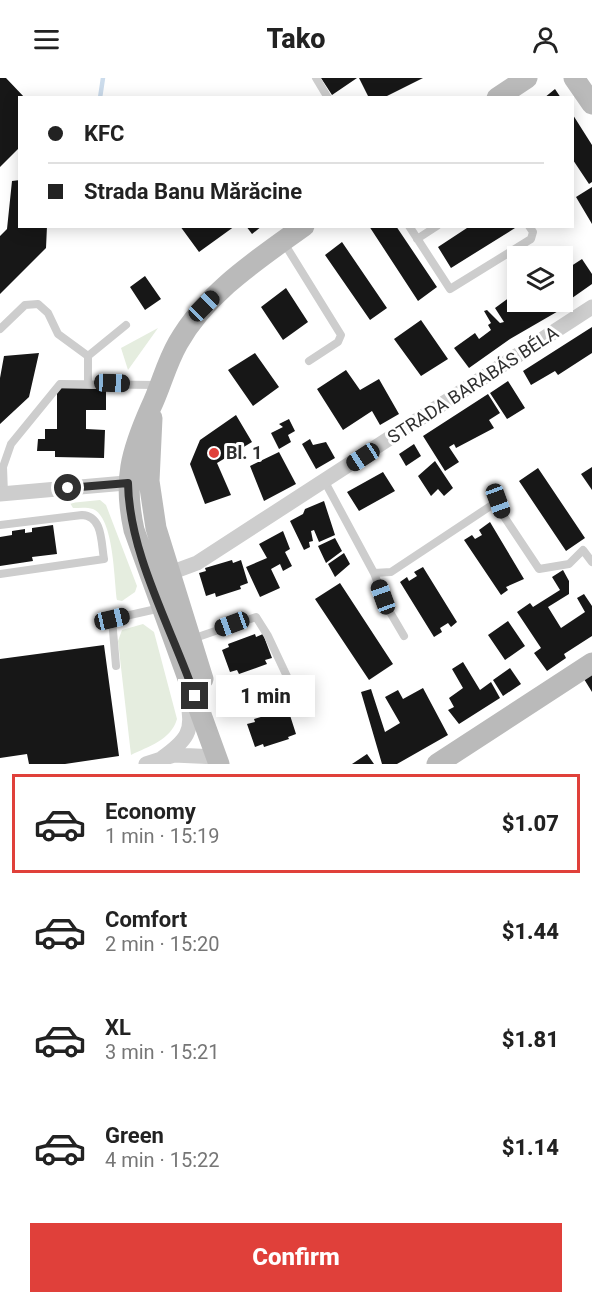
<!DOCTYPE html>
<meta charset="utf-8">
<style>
body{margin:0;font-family:Roboto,sans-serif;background:#f2f2f2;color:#222;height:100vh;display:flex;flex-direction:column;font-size:22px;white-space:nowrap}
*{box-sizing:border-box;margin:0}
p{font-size:20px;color:#767676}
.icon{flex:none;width:33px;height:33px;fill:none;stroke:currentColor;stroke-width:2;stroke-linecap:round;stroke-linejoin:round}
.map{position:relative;height:686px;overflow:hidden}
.panel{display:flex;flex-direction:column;background:#fff;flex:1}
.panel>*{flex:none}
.hud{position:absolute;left:18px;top:18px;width:556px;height:132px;border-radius:0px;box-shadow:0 3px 15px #0003;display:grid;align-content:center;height:132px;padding:0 30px;background:#fff}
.controls{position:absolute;left:507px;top:168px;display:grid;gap:12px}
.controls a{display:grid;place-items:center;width:66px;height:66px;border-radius:0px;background:#fff;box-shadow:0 3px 15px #0003;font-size:30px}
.end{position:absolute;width:27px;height:27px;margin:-14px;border:8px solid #303030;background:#fff;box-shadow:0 0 0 3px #fff}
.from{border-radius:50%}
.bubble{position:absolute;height:42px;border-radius:0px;background:#fff;box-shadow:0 3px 15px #0003;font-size:20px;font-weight:800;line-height:42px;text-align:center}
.car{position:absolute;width:18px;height:36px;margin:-18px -9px;border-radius:8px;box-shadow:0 0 4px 2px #0007;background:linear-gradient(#222 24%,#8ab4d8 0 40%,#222 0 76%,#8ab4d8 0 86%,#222 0)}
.hud b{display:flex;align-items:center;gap:21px;height:57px;font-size:22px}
.hud b+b{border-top:2px solid #e0e0e0}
.hud i{width:15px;height:15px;background:#222}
ul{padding:10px 0 0;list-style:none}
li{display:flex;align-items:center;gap:18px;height:99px;margin:0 12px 9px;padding:0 18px;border:3px solid transparent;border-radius:0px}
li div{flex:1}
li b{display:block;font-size:22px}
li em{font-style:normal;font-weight:800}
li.selected{border-color:#e0403a}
li>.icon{width:54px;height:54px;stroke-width:1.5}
.action{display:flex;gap:12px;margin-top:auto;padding:12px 30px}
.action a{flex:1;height:69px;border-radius:0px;background:#e0403a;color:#fff;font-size:24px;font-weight:800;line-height:69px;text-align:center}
header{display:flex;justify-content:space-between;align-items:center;height:78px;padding:0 30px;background:#fff;font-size:27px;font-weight:800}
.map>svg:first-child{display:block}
.green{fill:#e5eddf}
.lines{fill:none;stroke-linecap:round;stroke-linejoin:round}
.stream{stroke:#ccdcec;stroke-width:4.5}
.building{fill:#171717}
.lane{stroke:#cdcdcd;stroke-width:8}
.street{stroke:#cdcdcd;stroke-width:15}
.secondary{stroke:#bababa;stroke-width:21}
.route{stroke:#303030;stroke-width:8}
.poi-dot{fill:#e0403a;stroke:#fff;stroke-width:2}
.labels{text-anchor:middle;stroke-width:6;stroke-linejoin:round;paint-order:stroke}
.street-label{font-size:18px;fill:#303030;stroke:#fff}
.poi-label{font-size:18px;font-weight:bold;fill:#303030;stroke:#fff;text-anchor:start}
</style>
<header><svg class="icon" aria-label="menu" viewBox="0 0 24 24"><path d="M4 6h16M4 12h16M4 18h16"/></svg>Tako<svg class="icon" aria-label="person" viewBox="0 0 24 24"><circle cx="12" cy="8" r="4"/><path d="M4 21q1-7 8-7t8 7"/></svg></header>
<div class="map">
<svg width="592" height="686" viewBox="0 0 592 686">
<rect width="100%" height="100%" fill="#fff"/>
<path class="green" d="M158,250l-30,42 -7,-22z
M100,422l6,5 31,81 -2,6 -13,9 -5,-1c-3,-21 -3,-82 -24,-91 -6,-2 -14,-1 -20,-1l-3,-5z
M143,546l11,8 23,87c-6,21 -28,27 -46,36l-13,-114 4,-11z"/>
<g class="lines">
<path class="stream" d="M100,20l3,-20"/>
</g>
<path class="building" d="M0,0h6l19,20h-5v49l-20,20z
M321,0h36l-25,17z
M359,0h64l-40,20h-14z
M555,11l6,9h-17z
M573,37l19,30v37l-3,2 -16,-24z
M20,102v46h27l-1,22 -46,46v-58l7,-7 5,-48z
M592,109v37l-16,-27z
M180,148h55l-36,26z
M246,148h16l-10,8z
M369,148h27l41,61 -19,14z
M470,148l45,2 -64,40 -13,-21z
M342,164l45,66 -17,12 -45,-65z
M582,181l10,15v10l-27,19 2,3 -57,33 -41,29 -15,-20 21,-15 4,6 12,-9 -3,-5 3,-2 -7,-12 3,-1 13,13 4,-1 -9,-14 23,-17v11h44v-30z
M145,198l16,23 -16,11 -15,-23z
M286,210l22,34 -25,18 -22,-33z
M421,242l27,39 -27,17 -27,-37z
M592,249v26l-34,22 -3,-4 -24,14 -8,-14z
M39,275l-10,44 -29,27v-46l4,-22z
M255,275l24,34 -26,19 -25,-36z
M346,292l14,20 19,-11 20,35 -19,11 -8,-14 -29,19 -26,-41z
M508,303l17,27 -18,11 -17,-26z
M57,310l49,1v21h-20v19l19,1 -1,28 -49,-1v-6h-18l1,-12h7v-10h12z
M488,316l12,19 -11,7 5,8 -38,20 -2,-4 -5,3 10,15 -14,9 -22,-35z
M236,337l16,27 -35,21 14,32 -26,9 -15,-40 10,-24z
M289,341l6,12 -7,4 3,7 -12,7 -8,-16 12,-6 -4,-3z
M310,361l3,6 13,-3 9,16 -19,11 -14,-25z
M414,366l7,12 -15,10 -7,-12z
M279,374l17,32 -32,17 -14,-35z
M435,383l18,27 -9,8 -6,-7 -7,7 -13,-20z
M592,389v23l-11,-16z
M538,390l47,70 -19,13 -47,-70z
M383,394l12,19 -36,20 -12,-19z
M324,423l11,34 -16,7 -5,-12 -3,1 2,10 -4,1 1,5 -6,3 -14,-29 13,-7 2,-5z
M490,444l34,57 -18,8 2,3 -7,5 -37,-55 8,-5 3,4 7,-4 -3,-5z
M53,447l4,29 -25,3 1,4 -33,5v-29l12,-2v-4l13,-2v4l7,-1v-4z
M283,453l7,18 -5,3 7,14 -9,5 -3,-7 -9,5 9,19 -20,9 -14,-30 21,-9 -8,-14z
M335,460l7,13 -16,12 -8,-17z
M344,475l6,11 -15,13 -7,-13z
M232,482l1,3 8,-3 7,23 -8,3 1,3 -25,8 -1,-4 -9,3 -7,-23 7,-2 -1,-3z
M423,489l34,55 -6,5 -3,-4 -8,5 2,4 -8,5 -34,-55 7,-5 2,4 8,-5 -3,-4z
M563,492l6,11v13l-21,13 13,21 24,-16 -8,-14 7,-4 8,12v30l-28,18 2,4 -19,13 -13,-18 7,-5 -24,-36 13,-9 3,4 27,-17 -8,-13z
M340,505l53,81 -24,16 -54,-81z
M508,543l17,25 -20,14 -17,-25z
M255,556l1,3 7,-3 9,24 -7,2 2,4 -28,10 -2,-4 -7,2 -8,-22 7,-3 -1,-3z
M104,567l15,111 -54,8h-36l-2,-10 -27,4v-99z
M463,584l17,28 11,-8 9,16 -41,26 -11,-14 6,-3 -5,-9 14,-10 -11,-19z
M510,590l11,16 -18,12 -10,-16z
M592,596v18l-8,-13z
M423,610l25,47 -51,29h-15l-21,-72 10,-3 14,43 15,-9 -15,-26 13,-7 5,9z
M288,631l8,25 -8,3 1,2 -25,8 -1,-3 -8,3 -8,-23 8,-2 -1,-3z
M367,676l7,10h-22z"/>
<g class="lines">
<path class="lane" d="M316,0l12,20
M409,148l41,63 81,-50 2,-7 -4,-6
M417,161l20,-13
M284,165l57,92 -3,7 -29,19
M0,251l25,-24 13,-1 10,9 10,21 30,22
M88,305v-27l38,-31
M325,404l49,91 17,-1 107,-71 5,14 36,54 30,-5 14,-14 9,12
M4,416l-1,-27 8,-23 49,-60 97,1
M0,447l82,-10c21,1 19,28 22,44l-104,15
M374,495l13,34 17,29
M192,561l64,-22 12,19 31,66h4
M116,588l-4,-47 49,-11"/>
<path class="street" d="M0,416l137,-12
M170,495l27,-10 395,-256
M162,680c24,-17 33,-27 25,-57
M146,686l28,-9 43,2"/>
<path class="secondary" d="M574,0l18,26
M497,20l30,-20
M152,340l-3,63 7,47 47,151
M219,686l-85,-234c-11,-50 -3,-78 17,-123 10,-21 15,-43 27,-64 29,-51 79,-83 126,-117
M437,686l155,-101"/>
</g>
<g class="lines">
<path class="route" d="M68,410l60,-5c1,71 44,146 67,213"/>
</g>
<circle class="poi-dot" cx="214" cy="375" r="6"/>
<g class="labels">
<g class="street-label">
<text transform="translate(473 307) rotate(-33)" y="6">STRADA BARABÁS BÉLA</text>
</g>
<g class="poi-label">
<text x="226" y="381">Bl. 1</text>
</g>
</g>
</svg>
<div class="controls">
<a><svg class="icon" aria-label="layers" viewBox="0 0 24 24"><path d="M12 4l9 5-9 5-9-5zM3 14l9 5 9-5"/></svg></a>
</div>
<i class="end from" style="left:68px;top:410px"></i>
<i class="end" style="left:195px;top:618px"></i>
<div class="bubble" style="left:216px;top:597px;width:99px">1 min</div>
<i class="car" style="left:204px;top:228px;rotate:45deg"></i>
<i class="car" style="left:112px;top:305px;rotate:92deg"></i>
<i class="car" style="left:363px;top:379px;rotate:237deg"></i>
<i class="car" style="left:498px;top:423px;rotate:160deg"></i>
<i class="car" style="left:383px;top:519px;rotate:340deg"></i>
<i class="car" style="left:112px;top:541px;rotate:77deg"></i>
<i class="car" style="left:232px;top:546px;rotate:250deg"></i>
<div class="hud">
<b><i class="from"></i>KFC</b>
<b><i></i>Strada Banu Mărăcine</b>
</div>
</div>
<section class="panel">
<ul>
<li class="selected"><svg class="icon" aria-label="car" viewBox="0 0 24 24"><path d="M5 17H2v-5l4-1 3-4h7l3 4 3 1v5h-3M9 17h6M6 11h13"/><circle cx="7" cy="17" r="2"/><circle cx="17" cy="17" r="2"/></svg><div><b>Economy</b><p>1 min · 15:19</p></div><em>$1.07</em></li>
<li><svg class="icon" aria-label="car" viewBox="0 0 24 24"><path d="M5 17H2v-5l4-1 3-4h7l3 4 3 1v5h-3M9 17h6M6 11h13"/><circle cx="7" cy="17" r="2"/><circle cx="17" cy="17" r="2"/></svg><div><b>Comfort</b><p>2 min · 15:20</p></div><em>$1.44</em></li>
<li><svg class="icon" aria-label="car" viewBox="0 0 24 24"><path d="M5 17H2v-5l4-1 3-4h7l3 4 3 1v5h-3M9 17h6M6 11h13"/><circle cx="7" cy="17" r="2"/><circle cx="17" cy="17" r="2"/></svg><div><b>XL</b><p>3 min · 15:21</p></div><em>$1.81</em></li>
<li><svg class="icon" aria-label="car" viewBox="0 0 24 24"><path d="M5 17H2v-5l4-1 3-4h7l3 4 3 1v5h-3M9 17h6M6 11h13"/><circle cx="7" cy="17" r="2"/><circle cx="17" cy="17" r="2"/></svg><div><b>Green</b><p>4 min · 15:22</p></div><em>$1.14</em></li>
</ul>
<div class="action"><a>Confirm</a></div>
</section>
